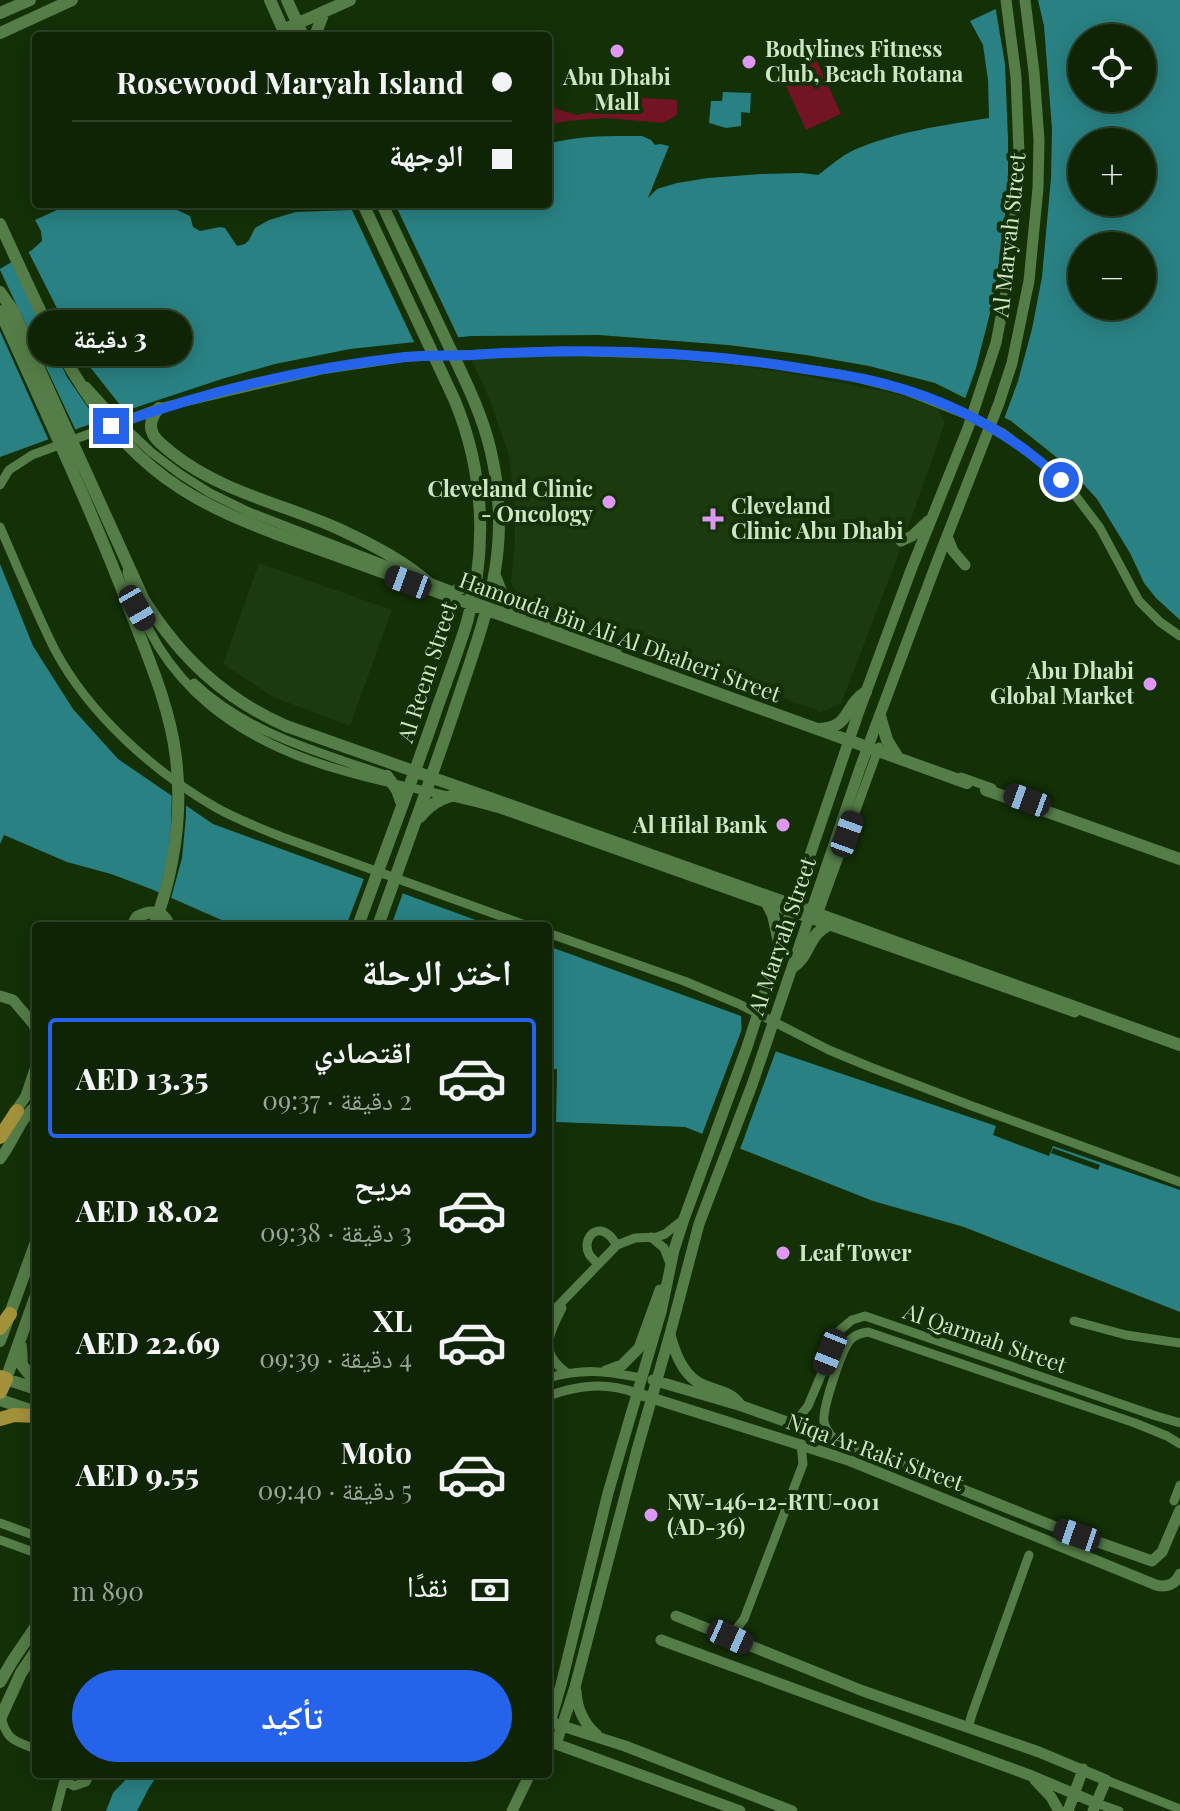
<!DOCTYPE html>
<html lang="ar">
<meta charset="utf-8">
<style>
body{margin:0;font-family:"Playfair Display","Noto Naskh Arabic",serif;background:#1c3013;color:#f1f3f6;direction:rtl;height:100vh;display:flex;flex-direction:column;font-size:30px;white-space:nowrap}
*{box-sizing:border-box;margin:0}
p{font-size:26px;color:#9ba49a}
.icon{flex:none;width:44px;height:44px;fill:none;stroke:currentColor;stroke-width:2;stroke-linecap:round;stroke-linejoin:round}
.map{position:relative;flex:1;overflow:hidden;direction:ltr}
.details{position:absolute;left:32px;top:922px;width:520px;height:856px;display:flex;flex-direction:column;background:#0e2405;border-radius:8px;box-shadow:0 4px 20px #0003,0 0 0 2px #2e4127;direction:rtl}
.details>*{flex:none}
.hud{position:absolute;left:32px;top:32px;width:520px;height:176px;border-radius:8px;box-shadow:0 4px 20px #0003,0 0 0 2px #2e4127;direction:rtl;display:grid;align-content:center;height:176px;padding:0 40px;background:#0e2405}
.controls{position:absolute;left:1068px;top:24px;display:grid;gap:16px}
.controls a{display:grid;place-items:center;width:88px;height:88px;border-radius:50%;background:#0e2405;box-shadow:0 4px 20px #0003,0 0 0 2px #2e4127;font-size:40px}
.end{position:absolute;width:36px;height:36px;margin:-18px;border:10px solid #2563eb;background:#fff;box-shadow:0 0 0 4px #fff}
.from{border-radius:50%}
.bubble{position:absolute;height:56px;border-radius:28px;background:#0e2405;box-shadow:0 4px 20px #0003,0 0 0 2px #2e4127;font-size:26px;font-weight:800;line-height:56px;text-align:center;direction:rtl}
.car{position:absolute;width:24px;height:48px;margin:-24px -12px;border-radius:10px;box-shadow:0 0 6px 2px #0007;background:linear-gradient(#222 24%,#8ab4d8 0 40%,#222 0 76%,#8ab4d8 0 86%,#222 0)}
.hud b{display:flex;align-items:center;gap:28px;height:76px;font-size:30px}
.hud b+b{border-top:2px solid #2e4127}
.hud i{width:20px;height:20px;background:#f1f3f6}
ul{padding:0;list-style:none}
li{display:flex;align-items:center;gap:24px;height:120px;margin:0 16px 12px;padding:0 24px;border:4px solid transparent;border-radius:8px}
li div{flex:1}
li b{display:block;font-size:30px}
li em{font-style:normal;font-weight:800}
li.active{border-color:#2563eb}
li>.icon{width:72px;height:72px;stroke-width:1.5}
h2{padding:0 40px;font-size:36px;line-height:96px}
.pay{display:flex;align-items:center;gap:20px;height:88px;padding:0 40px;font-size:30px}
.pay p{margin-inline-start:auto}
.primary-button{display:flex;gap:16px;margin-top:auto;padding:16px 40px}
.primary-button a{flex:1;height:92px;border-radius:48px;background:#2563eb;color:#fff;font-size:32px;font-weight:800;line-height:92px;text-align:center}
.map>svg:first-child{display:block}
.built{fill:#1b3a0d}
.green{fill:#721423}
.water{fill:#298183;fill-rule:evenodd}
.pier{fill:#133007}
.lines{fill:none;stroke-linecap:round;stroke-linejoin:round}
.minor{stroke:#557d47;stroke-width:9}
.tertiary{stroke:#557d47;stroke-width:11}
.secondary{stroke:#557d47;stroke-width:12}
.primary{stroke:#a4913b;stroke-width:14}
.route{stroke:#2563eb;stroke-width:10}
.poi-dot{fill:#de98f3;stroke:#133007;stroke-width:3}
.labels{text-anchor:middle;stroke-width:8;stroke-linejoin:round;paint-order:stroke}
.poi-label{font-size:22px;font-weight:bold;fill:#cfe5c8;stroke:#133007;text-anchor:start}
.street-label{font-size:22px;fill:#cfe5c8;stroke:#133007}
</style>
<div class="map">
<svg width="1180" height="1811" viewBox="0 0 1180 1811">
<rect width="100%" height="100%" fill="#133007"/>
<path class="built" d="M616,354l124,12 54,8 104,20 40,15 7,14 -50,141 -54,140 -20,8 -172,-65 -131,-51 -7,-14 4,-42 -1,-42 -5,-42 -20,-58 -18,-39z
M259,563l133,47 -42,116 -77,-29 -50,-33z"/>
<path class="green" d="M817,61l24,53 -35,16 -24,-53z
M628,97l49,3v15l-14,8 -57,-5 -39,3 -19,4v-23l9,7 20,6 16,-3 17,-14z"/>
<path class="water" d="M1015,0h165v620l-24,-22 -12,-15 -14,-30 -33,-54 -32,-35 -54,-43 -76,-38 -66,-17 -63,-11 -78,-10 -129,-10 -128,1 -121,13 -75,15 -50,14 -85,28 -140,51v-188l32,-19 10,-9 -1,-10 -6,-11 35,-16h80l25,5 15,7 3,11 7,4 20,-4 5,1 12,18 8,-2 4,-4 6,-12 14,-8 27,-8 56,-2 36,1 9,-7h151v-60c31,-9 63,-8 94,-8l9,4 4,5 5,-1 9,2 -21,52 9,-9 20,-6 31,-5 53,-4 41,-1 16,2c11,-8 23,-19 36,-25 41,-18 90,-25 135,-32l-1,-38 -5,-35 -13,-24zM1082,38h60v60h-60zM1082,142h60v60h-60zM1082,246h60v60h-60z
M723,92l28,1 -1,20 -9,-1v14l-15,2 -17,-5 2,-22h11z
M0,564l33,82 40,63 45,50 95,65 279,102h-257l-84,-37 -40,-15 -44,-12 -63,-27 -4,9z
M548,946l193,70 1,24 254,86 -3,9 56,21 4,-10 127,44v122l-216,-85 -91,-26 -188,-74 -129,-5 1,-53h-9z
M131,1774h27l-9,14 -12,23h-31l7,-18z"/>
<path class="pier" d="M1006,0h32l6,26 8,103 -1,49 -9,99 -10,52 -14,52 -15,41 -39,-20 12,-34 14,-55 6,-29 7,-47 5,-56v-42l-3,-75 -10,-59z
M391,204h4l65,137 -44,5 -66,-140 23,2 14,-1z
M27,249l45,89 18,29 38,48 -28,10 -33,-48 -57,-118z
M0,270l77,163 -27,10 -50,-112z
M172,791l14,9v16l-4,42 -12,44 -12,-5 10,-41 3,-29z
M365,876l39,14 -13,36h-45z
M745,1021l1,16 31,11 -38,104 -38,-15z
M1053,1148l47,17 -2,5 -47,-17z"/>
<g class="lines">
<path class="minor" d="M86,386l32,35 33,31 29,22 30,19 39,19 206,80
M0,485l9,-15 23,-15 127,-47 162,-38 86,-13 156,-6 122,4 81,8 79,12 59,15 63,25 36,18 43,33 29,29 25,33 39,73 21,21 20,14
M0,527c18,41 35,83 55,123 34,64 98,121 160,157 21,12 44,21 67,30l246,89
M127,572c30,115 115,172 224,201 50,14 100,22 149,36l575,204
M469,597l57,19 91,35
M194,683c54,51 125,69 194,93
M961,777l31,11
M817,917l62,-170
M548,933l136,48 55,23 90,46 41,17 102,39 208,76
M651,1237l13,11 7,18
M598,1264c-2,-2 -8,-8 -9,-10 -7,-14 6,-31 20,-19 3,2 5,7 8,10
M562,1308c-13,27 -24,44 5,65
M548,1321l10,-15 59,-61 18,-7 22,-1 8,-3 19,-15
M1074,1321l52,14 54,8
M548,1378c36,-10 57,-7 94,0
M548,1396c30,-11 58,-14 88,-3
M787,1423l13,-7 8,-10 32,-76 12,-10 13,-4 288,99 27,8
M833,1438c-4,-5 -8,-10 -9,-16 -2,-13 18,-74 27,-83 5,-5 11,-6 17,-7l267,91 32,13 13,8
M1174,1501l6,-16
M0,1523l36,13
M0,1540l36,13
M730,1637l14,-18 59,-155 -2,-20
M1,1717c6,24 14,24 35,32
M968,1728l4,-14 57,-159
M62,1774l5,8 7,4 12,-4 4,-8
M1106,1780l74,29
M1096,1803l23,8
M56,1811l8,-31"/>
<path class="tertiary" d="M947,536l6,15 12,14
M901,541l11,-5 16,-15
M0,996l13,4 23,27
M13,1115l13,-19 10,-30
M0,1159c13,-16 20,-41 36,-53
M670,1335c5,17 11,35 26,46 15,10 35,8 45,25
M606,1371l16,-6 17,-17 21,-58
M653,1380l89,26 104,37 212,85 94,33 10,-9 18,-42
M636,1393l212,67 308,125c10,3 20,-1 24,-11
M676,1616l187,75 176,61 67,28 -13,31
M661,1640l371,136 64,27
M576,1691c1,18 7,32 21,44
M556,1724l69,22 167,65
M548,1730l13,-45 47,-192 53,-181 13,-62 10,-31 63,-172 46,-142 66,-194 52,-141 57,-142 28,-85 11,-57 7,-56 5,-77 -3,-76 -10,-77
M548,1741l192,70
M556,1744l19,-57 62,-237 33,-116 29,-110 53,-139 108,-317 75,-201 64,-164 13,-40 17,-82 9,-93 1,-48 -5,-68 -9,-72
M1035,1780l16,17 8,14
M512,1811l18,-37
M1068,1811l15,-42"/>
<path class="secondary" d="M270,0l16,36
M287,0l16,36
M0,13l30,-13
M283,30l67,-30
M0,33l72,-33
M315,36l9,-24
M0,224c46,98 85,203 180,264 29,19 61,32 94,45l693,250
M0,292l12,17 132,291c37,58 79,98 142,126l507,179 387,140
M0,311c45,100 92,199 131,302 18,47 39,94 45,145 7,58 -2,114 -22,168
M159,408c-7,8 -11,18 -5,28 5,7 12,12 18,17 49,39 111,51 167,76 32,15 68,33 94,58
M496,578l8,22 16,20
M447,595l19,-9 11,-10
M880,716l7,24 11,18
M819,729c32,-1 25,-24 47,-37
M387,776l10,14 5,14
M986,790l194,69
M420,817c14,-18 29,-21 50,-26
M763,895l10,20 7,32
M132,926l5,-9c13,-7 27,-7 32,9
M358,926c25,-69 51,-137 75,-206 11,-33 24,-65 34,-98 21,-73 17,-150 -12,-221l-92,-197
M378,926c25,-71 51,-141 75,-212 31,-95 62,-163 37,-266 -9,-37 -27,-72 -43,-106 -22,-46 -43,-92 -65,-138
M793,967c21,-15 12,-35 44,-45
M35,1027h1
M36,1295l-30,84 30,10
M0,1341l36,-99
M21,1346l1,19 14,18
M0,1400l36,12
M0,1682l13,-22 23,-34
M0,1719l21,-46 15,-22"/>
<path class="primary" d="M0,1137l17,-26
M0,1328l10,-14
M0,1377l6,2 -6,13
M0,1419l14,-4 22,1"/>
</g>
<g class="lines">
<path class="route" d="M111,426c93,-34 196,-58 294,-69 22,-2 45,-1 67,-2 103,-7 206,-5 308,10 28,5 56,8 84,14 74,16 142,49 197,101"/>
</g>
<g class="poi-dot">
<circle cx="617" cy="51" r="8"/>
<circle cx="749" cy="62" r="8"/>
<circle cx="609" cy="502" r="8"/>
<path d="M709 507h8v8h8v8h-8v8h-8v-8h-8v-8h8z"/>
<circle cx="1150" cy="684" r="8"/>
<circle cx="783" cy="825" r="8"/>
<circle cx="783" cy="1253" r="8"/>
<circle cx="651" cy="1515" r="8"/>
</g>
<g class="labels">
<g class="poi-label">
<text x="765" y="57">Bodylines Fitness<tspan x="765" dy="25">Club, Beach Rotana</tspan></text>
<text x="617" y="85" text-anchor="middle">Abu Dhabi<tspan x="617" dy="25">Mall</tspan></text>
<text x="593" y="497" text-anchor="end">Cleveland Clinic<tspan x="593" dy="25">- Oncology</tspan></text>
<text x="731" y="514">Cleveland<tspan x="731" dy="25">Clinic Abu Dhabi</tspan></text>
<text x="1134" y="679" text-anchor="end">Abu Dhabi<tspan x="1134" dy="25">Global Market</tspan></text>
<text x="767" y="833" text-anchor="end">Al Hilal Bank</text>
<text x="799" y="1261">Leaf Tower</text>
<text x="667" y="1510">NW-146-12-RTU-001<tspan x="667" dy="25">(AD-36)</tspan></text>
</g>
<g class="street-label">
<text transform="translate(1009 235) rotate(-84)" y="8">Al Maryah Street</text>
<text transform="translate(620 637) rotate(20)" y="8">Hamouda Bin Ali Al Dhaheri Street</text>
<text transform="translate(427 672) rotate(-72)" y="8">Al Reem Street</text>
<text transform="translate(782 936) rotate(-71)" y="8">Al Maryah Street</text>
<text transform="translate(985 1338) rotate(19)" y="8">Al Qarmah Street</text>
<text transform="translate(875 1452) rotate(20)" y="8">Niqa Ar Raki Street</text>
</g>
</g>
</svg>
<div class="controls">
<a><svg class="icon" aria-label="locate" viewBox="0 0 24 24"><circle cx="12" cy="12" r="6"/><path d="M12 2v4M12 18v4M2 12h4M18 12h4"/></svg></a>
<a>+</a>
<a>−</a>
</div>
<i class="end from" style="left:1061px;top:480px"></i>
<i class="end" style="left:111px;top:426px"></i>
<div class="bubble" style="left:28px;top:310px;width:164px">3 دقيقة</div>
<i class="car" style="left:408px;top:582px;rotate:290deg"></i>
<i class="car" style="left:137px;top:608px;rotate:150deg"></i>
<i class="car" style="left:1027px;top:800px;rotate:290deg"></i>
<i class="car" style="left:847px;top:834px;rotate:20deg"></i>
<i class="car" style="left:830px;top:1352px;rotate:202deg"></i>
<i class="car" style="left:1077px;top:1535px;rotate:289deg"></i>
<i class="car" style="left:730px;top:1637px;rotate:114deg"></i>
<div class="hud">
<b><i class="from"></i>Rosewood Maryah Island</b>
<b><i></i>الوجهة</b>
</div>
<section class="details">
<h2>اختر الرحلة</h2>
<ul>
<li class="active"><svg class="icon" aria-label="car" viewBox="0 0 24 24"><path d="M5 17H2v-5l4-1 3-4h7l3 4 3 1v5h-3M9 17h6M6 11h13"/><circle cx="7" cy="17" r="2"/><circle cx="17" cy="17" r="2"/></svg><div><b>اقتصادي</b><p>2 دقيقة · 09:37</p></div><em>AED 13.35</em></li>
<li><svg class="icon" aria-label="car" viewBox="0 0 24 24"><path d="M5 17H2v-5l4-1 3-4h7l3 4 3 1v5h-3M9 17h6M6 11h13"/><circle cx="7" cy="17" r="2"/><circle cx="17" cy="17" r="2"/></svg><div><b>مريح</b><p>3 دقيقة · 09:38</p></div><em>AED 18.02</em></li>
<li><svg class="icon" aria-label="car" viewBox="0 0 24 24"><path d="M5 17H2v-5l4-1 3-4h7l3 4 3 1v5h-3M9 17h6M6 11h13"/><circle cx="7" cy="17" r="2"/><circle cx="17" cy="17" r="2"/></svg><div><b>XL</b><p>4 دقيقة · 09:39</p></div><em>AED 22.69</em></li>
<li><svg class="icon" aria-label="car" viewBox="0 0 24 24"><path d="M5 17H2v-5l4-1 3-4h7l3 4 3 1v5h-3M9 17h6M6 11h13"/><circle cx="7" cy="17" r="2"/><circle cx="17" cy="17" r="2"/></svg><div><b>Moto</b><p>5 دقيقة · 09:40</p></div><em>AED 9.55</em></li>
</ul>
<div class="pay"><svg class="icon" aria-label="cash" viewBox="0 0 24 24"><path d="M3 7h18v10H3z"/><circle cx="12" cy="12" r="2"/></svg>نقدًا<p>890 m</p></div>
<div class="primary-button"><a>تأكيد</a></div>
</section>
</div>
